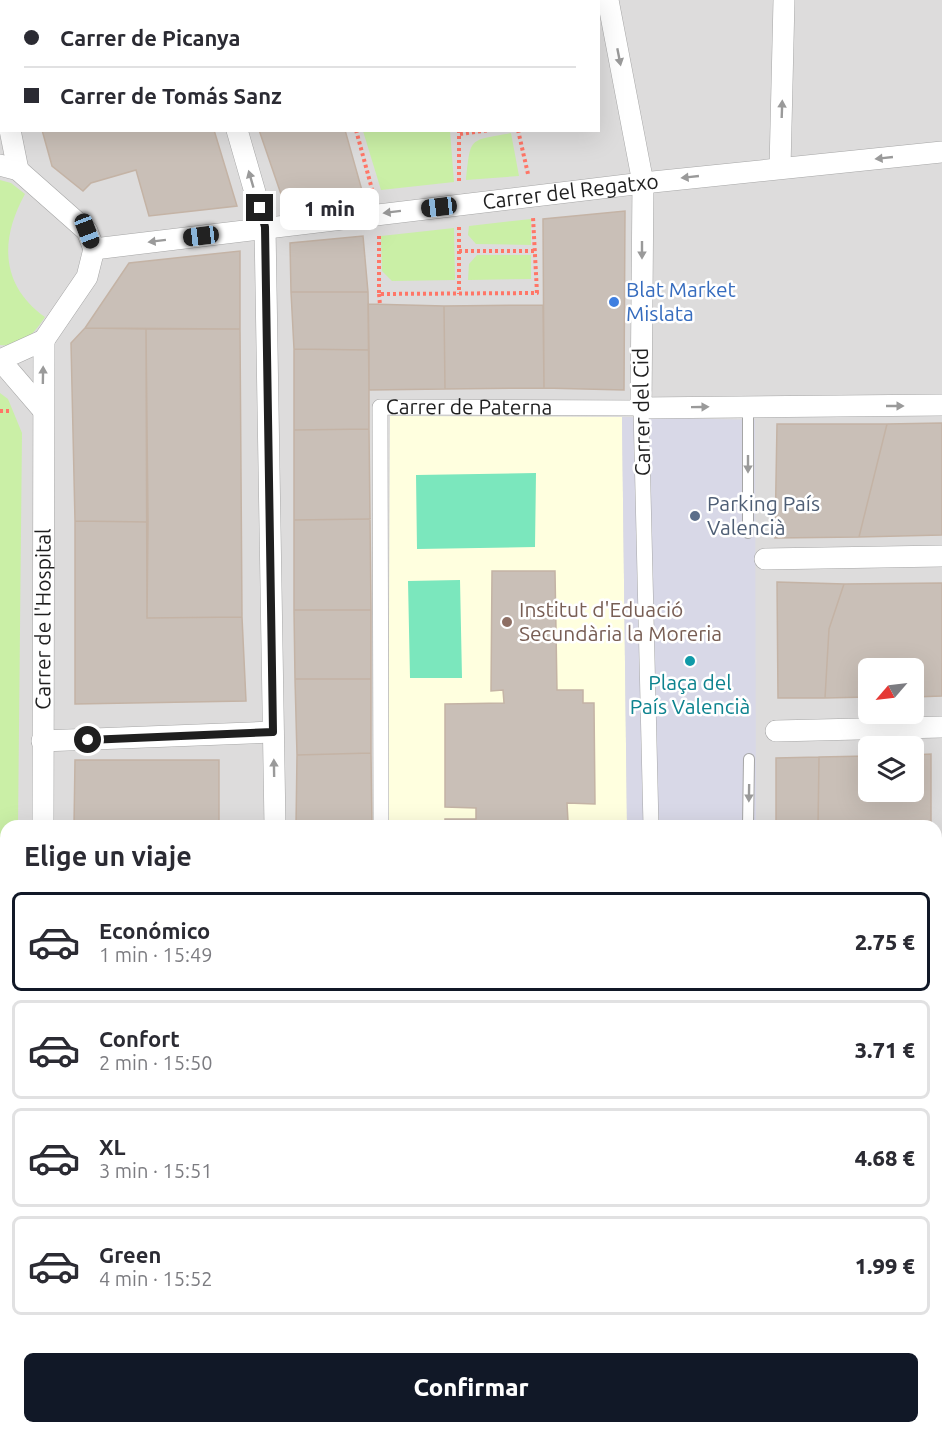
<!DOCTYPE html>
<html lang="es">
<meta charset="utf-8">
<style>
body{margin:0;font-family:Ubuntu,sans-serif;background:#f2f2f3;color:#2b2b33;height:100vh;display:flex;flex-direction:column;font-size:22px;white-space:nowrap}
*{box-sizing:border-box;margin:0}
p{font-size:20px;color:#7c7c81}
.icon{flex:none;width:33px;height:33px;fill:none;stroke:currentColor;stroke-width:2;stroke-linecap:round;stroke-linejoin:round}
.map{position:relative;flex:1;overflow:hidden}
.side{position:absolute;left:0px;top:820px;width:942px;height:614px;display:flex;flex-direction:column;background:#fff;border-radius:18px 18px 0 0;box-shadow:0 6px 24px #0002}
.side>*{flex:none}
.hud{position:absolute;left:0px;top:0px;width:600px;height:132px;box-shadow:0 6px 24px #0002;display:grid;align-content:center;height:132px;padding:0 24px;background:#fff}
.needle{width:39px;rotate:242deg}
.tools{position:absolute;left:858px;top:658px;display:grid;gap:12px}
.tools a{display:grid;place-items:center;width:66px;height:66px;border-radius:9px;background:#fff;box-shadow:0 6px 24px #0002;font-size:30px}
.end{position:absolute;width:27px;height:27px;margin:-14px;border:8px solid #1f1f1f;background:#fff;box-shadow:0 0 0 3px #fff}
.from{border-radius:50%}
.bubble{position:absolute;height:42px;border-radius:9px;background:#fff;box-shadow:0 6px 24px #0002;font-size:20px;font-weight:800;line-height:42px;text-align:center}
.car{position:absolute;width:18px;height:36px;margin:-18px -9px;border-radius:8px;box-shadow:0 0 4px 2px #0007;background:linear-gradient(#222 24%,#8ab4d8 0 40%,#222 0 76%,#8ab4d8 0 86%,#222 0)}
.hud b{display:flex;align-items:center;gap:21px;height:57px;font-size:22px}
.hud b+b{border-top:2px solid #e1e1e2}
.hud i{width:15px;height:15px;background:#2b2b33}
ul{padding:0;list-style:none}
li{display:flex;align-items:center;gap:18px;height:99px;margin:0 12px 9px;padding:0 12px;border:3px solid #e1e1e2;border-radius:9px}
li div{flex:1}
li b{display:block;font-size:22px}
li em{font-style:normal;font-weight:800}
li.on{border-color:#111827}
li>.icon{width:54px;height:54px;stroke-width:1.5}
h2{padding:0 24px;font-size:27px;line-height:72px}
.action{display:flex;gap:12px;margin-top:auto;padding:12px 24px}
.action a{flex:1;height:69px;border-radius:9px;background:#111827;color:#fff;font-size:24px;font-weight:800;line-height:69px;text-align:center}
.map>svg:first-child{display:block}
.residential{fill:#dddcdc;fill-rule:evenodd}
.education{fill:#ffffdf}
.grass{fill:#caefa6}
.park{fill:#befec3}
.pitch{fill:#7be7bd}
.plaza{fill:#d8d8e7}
.building{fill:#c9bfb7;stroke:#c4b3a5;stroke-width:1.5}
.lines{fill:none;stroke-linecap:round;stroke-linejoin:round}
.service-casing{stroke:#a6a6a6;stroke-width:12}
.pedestrian-casing{stroke:#a6a6a6;stroke-width:16}
.minor-casing{stroke:#a6a6a6;stroke-width:22}
.path{stroke:#ff7667;stroke-width:4;stroke-dasharray:3 3;stroke-linecap:butt}
.service{stroke:#fff;stroke-width:10}
.pedestrian{stroke:#fff;stroke-width:15}
.minor{stroke:#fff;stroke-width:21}
.oneway{fill:#9a9a9a}
.route{stroke:#1f1f1f;stroke-width:8}
.shop-dot{fill:#3f7fe0;stroke:#fff;stroke-width:2}
.service-dot{fill:#5c6f8a;stroke:#fff;stroke-width:2}
.education-dot{fill:#8d6e63;stroke:#fff;stroke-width:2}
.culture-dot{fill:#0f9aa8;stroke:#fff;stroke-width:2}
.labels{text-anchor:middle;stroke-width:5;stroke-linejoin:round;paint-order:stroke}
.street-label{font-size:21px;fill:#1f1f1f;stroke:#fff}
.shop-label{font-size:21px;fill:#366cbe;stroke:#fff;text-anchor:start}
.service-label{font-size:21px;fill:#4e5e75;stroke:#fff;text-anchor:start}
.education-label{font-size:21px;fill:#785e54;stroke:#fff;text-anchor:start}
.culture-label{font-size:21px;fill:#0d838f;stroke:#fff}
</style>
<div class="map">
<svg width="942" height="1433" viewBox="0 0 942 1433">
<rect width="100%" height="100%" fill="#f1ede4"/>
<path class="residential" d="M0,0h942v1433h-942zM2,2h596v128h-596zM868,669h46v45h-46zM868,747h46v45h-46zM6,826h930v602h-930z"/>
<path class="education" d="M390,416l232,1 5,409h-239z"/>
<path class="grass" d="M363,131h87l4,51 -73,8z
M511,133l8,43 -53,4c5,-44 2,-39 45,-47z
M0,180l11,3 14,11c-25,45 -25,91 20,123 -11,17 -23,30 -45,28z
M531,219v26l-55,-1 -8,-9 1,-9z
M454,228l1,52 -63,1 -10,-10 -1,-35z
M477,255h54v24l-63,1 1,-16z
M0,393l8,6 14,34 -4,393h-12v602h7v5h-13z"/>
<path class="park" d="M0,1271h6v70h-6z
M0,1355h5v77h-5z"/>
<path class="pitch" d="M536,473l-1,74 -118,2 -1,-74z
M460,580l2,98h-52l-2,-97z"/>
<path class="plaza" d="M622,417l133,3 1,406h-129z"/>
<path class="building" d="M4,0h171l-171,2z
M420,0h64v2h-70z
M42,130h172l23,76 -88,10 -13,-46 -45,13 -8,8 -31,-25z
M259,130h86l18,64 -80,6z
M625,211l-1,179 -80,-2 -1,-169z
M363,236l5,56h-77l-1,-49z
M240,251v78l-155,-1 44,-65z
M291,292h77l1,58 -75,-1z
M368,304l76,2 1,83 -76,1z
M543,305l1,83 -99,1 -1,-83z
M85,328l61,1 2,193 -73,-1 -4,-178z
M146,329h94l2,288 -95,1z
M294,349l75,1v79l-75,1z
M942,423v112l-83,2 28,-113z
M777,424h110l-28,113 -84,1z
M369,429l1,90 -76,1v-90z
M370,519l1,91h-77v-90z
M75,521l73,1 -1,96 95,-1 4,84 -171,3z
M492,571h63l2,119h26v13h11l1,101 -28,-1 1,18 37,1v4h-160v-7h31v-11l-31,-1v-103l59,-1 -1,-13 -12,1z
M777,582l67,2 -15,45 -4,69h-47z
M942,583v113l-28,1v-28h-46v28l-43,1 4,-69 15,-45z
M294,610h77v69h-76z
M295,679h76v74l-74,2z
M371,753l1,73h-76l1,-71z
M931,754v72h-113l1,-69 49,-1v36h46v-37z
M819,757l-1,69h-42v-68z
M75,760h144v66h-145z"/>
<g class="lines">
<g class="service-casing">
<path id="service" d="M748,406v127
M748,826l1,-67"/>
</g>
<g class="pedestrian-casing">
<g id="pedestrian">
<path id="s1" d="M381,826l-1,-419 261,1 10,418"/>
</g>
</g>
<g class="minor-casing">
<g id="minor">
<path d="M200,0l1,2"/>
<path d="M608,0l35,183 -2,225 301,-3"/>
<path d="M282,2l5,-2"/>
<path d="M0,77h2"/>
<path d="M0,94l2,5"/>
<path d="M10,130l8,40"/>
<path d="M237,130l28,97 10,599"/>
<path d="M0,165l18,5 69,61 7,18 -7,28 -43,63 -44,20 43,50"/>
<path d="M780,168l4,-168"/>
<path id="s2" d="M94,249l549,-66 299,-31"/>
<path d="M765,559l177,-3"/>
<path d="M776,731l166,-4"/>
<path d="M42,741l231,-9"/>
<path id="s3" d="M43,826l1,-486"/>
<path d="M936,880h6"/>
<path d="M936,1046h6"/>
<path d="M936,1259h6"/>
<path d="M46,1428v5"/>
<path d="M273,1428v5"/>
<path d="M656,1428v5"/>
</g>
</g>
<path class="path" d="M356,130l17,63
M459,130v54
M518,130l10,44
M460,134l30,-4
M459,227v67
M379,236v58l158,-1 -4,-76
M459,251h76
M379,294l1,11
M0,411h12"/>
<use href="#service" class="service"/>
<use href="#pedestrian" class="pedestrian"/>
<use href="#minor" class="minor"/>
</g>
<defs><path id="oneway-solid" d="M-6-.8H1V-3.2L6.5 0L1 3.2V.8H-6Z" transform="scale(1.5)"/></defs>
<g class="oneway">
<use href="#oneway-solid" transform="translate(619 57) rotate(79)"/>
<use href="#oneway-solid" transform="translate(782 109) rotate(-88)"/>
<use href="#oneway-solid" transform="translate(884 158) rotate(174)"/>
<use href="#oneway-solid" transform="translate(690 177) rotate(174)"/>
<use href="#oneway-solid" transform="translate(251 179) rotate(-106)"/>
<use href="#oneway-solid" transform="translate(392 212) rotate(173)"/>
<use href="#oneway-solid" transform="translate(157 241) rotate(173)"/>
<use href="#oneway-solid" transform="translate(642 250) rotate(90)"/>
<use href="#oneway-solid" transform="translate(43 375) rotate(-89)"/>
<use href="#oneway-solid" transform="translate(895 406)"/>
<use href="#oneway-solid" transform="translate(700 407) rotate(-1)"/>
<use href="#oneway-solid" transform="translate(748 464) rotate(90)"/>
<use href="#oneway-solid" transform="translate(274 768) rotate(-91)"/>
<use href="#oneway-solid" transform="translate(749 793) rotate(91)"/>
</g>
<g class="lines">
<path class="route" d="M88,740l185,-8 -8,-505 -5,-19"/>
</g>
<circle class="shop-dot" cx="614" cy="302" r="6"/>
<circle class="service-dot" cx="695" cy="516" r="6"/>
<circle class="education-dot" cx="507" cy="622" r="6"/>
<circle class="culture-dot" cx="690" cy="661" r="6"/>
<g class="labels">
<g class="street-label">
<text dy="7" stroke="none"><textPath href="#s2" startOffset="480">Carrer del Regatxo</textPath></text>
<text dy="7" stroke="none"><textPath href="#s1" startOffset="508">Carrer de Paterna</textPath></text>
<text transform="translate(642 412) rotate(-91)" y="7">Carrer del Cid</text>
<text dy="7" stroke="none"><textPath href="#s3" startOffset="207">Carrer de l'Hospital</textPath></text>
</g>
<g class="shop-label">
<text x="626" y="297">Blat Market<tspan x="626" dy="24">Mislata</tspan></text>
</g>
<g class="service-label">
<text x="707" y="511">Parking País<tspan x="707" dy="24">Valencià</tspan></text>
</g>
<g class="education-label">
<text x="519" y="617">Institut d'Eduació<tspan x="519" dy="24">Secundària la Moreria</tspan></text>
</g>
<g class="culture-label">
<text x="690" y="690">Plaça del<tspan x="690" dy="24">País Valencià</tspan></text>
</g>
</g>
</svg>
<div class="tools">
<a><svg class="needle" viewBox="-14 -14 28 28"><path d="M0-13l5 13h-10z" fill="#e53935"/><path d="M0 13l5-13h-10z" fill="#7c7c81"/></svg></a>
<a><svg class="icon" aria-label="layers" viewBox="0 0 24 24"><path d="M12 4l9 5-9 5-9-5zM3 14l9 5 9-5"/></svg></a>
</div>
<i class="end from" style="left:88px;top:740px"></i>
<i class="end" style="left:260px;top:208px"></i>
<div class="bubble" style="left:280px;top:188px;width:99px">1 min</div>
<i class="car" style="left:439px;top:207px;rotate:263deg"></i>
<i class="car" style="left:87px;top:231px;rotate:159deg"></i>
<i class="car" style="left:201px;top:236px;rotate:263deg"></i>
<div class="hud">
<b><i class="from"></i>Carrer de Picanya</b>
<b><i></i>Carrer de Tomás Sanz</b>
</div>
<section class="side">
<h2>Elige un viaje</h2>
<ul>
<li class="on"><svg class="icon" aria-label="car" viewBox="0 0 24 24"><path d="M5 17H2v-5l4-1 3-4h7l3 4 3 1v5h-3M9 17h6M6 11h13"/><circle cx="7" cy="17" r="2"/><circle cx="17" cy="17" r="2"/></svg><div><b>Económico</b><p>1 min · 15:49</p></div><em>2.75 €</em></li>
<li><svg class="icon" aria-label="car" viewBox="0 0 24 24"><path d="M5 17H2v-5l4-1 3-4h7l3 4 3 1v5h-3M9 17h6M6 11h13"/><circle cx="7" cy="17" r="2"/><circle cx="17" cy="17" r="2"/></svg><div><b>Confort</b><p>2 min · 15:50</p></div><em>3.71 €</em></li>
<li><svg class="icon" aria-label="car" viewBox="0 0 24 24"><path d="M5 17H2v-5l4-1 3-4h7l3 4 3 1v5h-3M9 17h6M6 11h13"/><circle cx="7" cy="17" r="2"/><circle cx="17" cy="17" r="2"/></svg><div><b>XL</b><p>3 min · 15:51</p></div><em>4.68 €</em></li>
<li><svg class="icon" aria-label="car" viewBox="0 0 24 24"><path d="M5 17H2v-5l4-1 3-4h7l3 4 3 1v5h-3M9 17h6M6 11h13"/><circle cx="7" cy="17" r="2"/><circle cx="17" cy="17" r="2"/></svg><div><b>Green</b><p>4 min · 15:52</p></div><em>1.99 €</em></li>
</ul>
<div class="action"><a>Confirmar</a></div>
</section>
</div>
